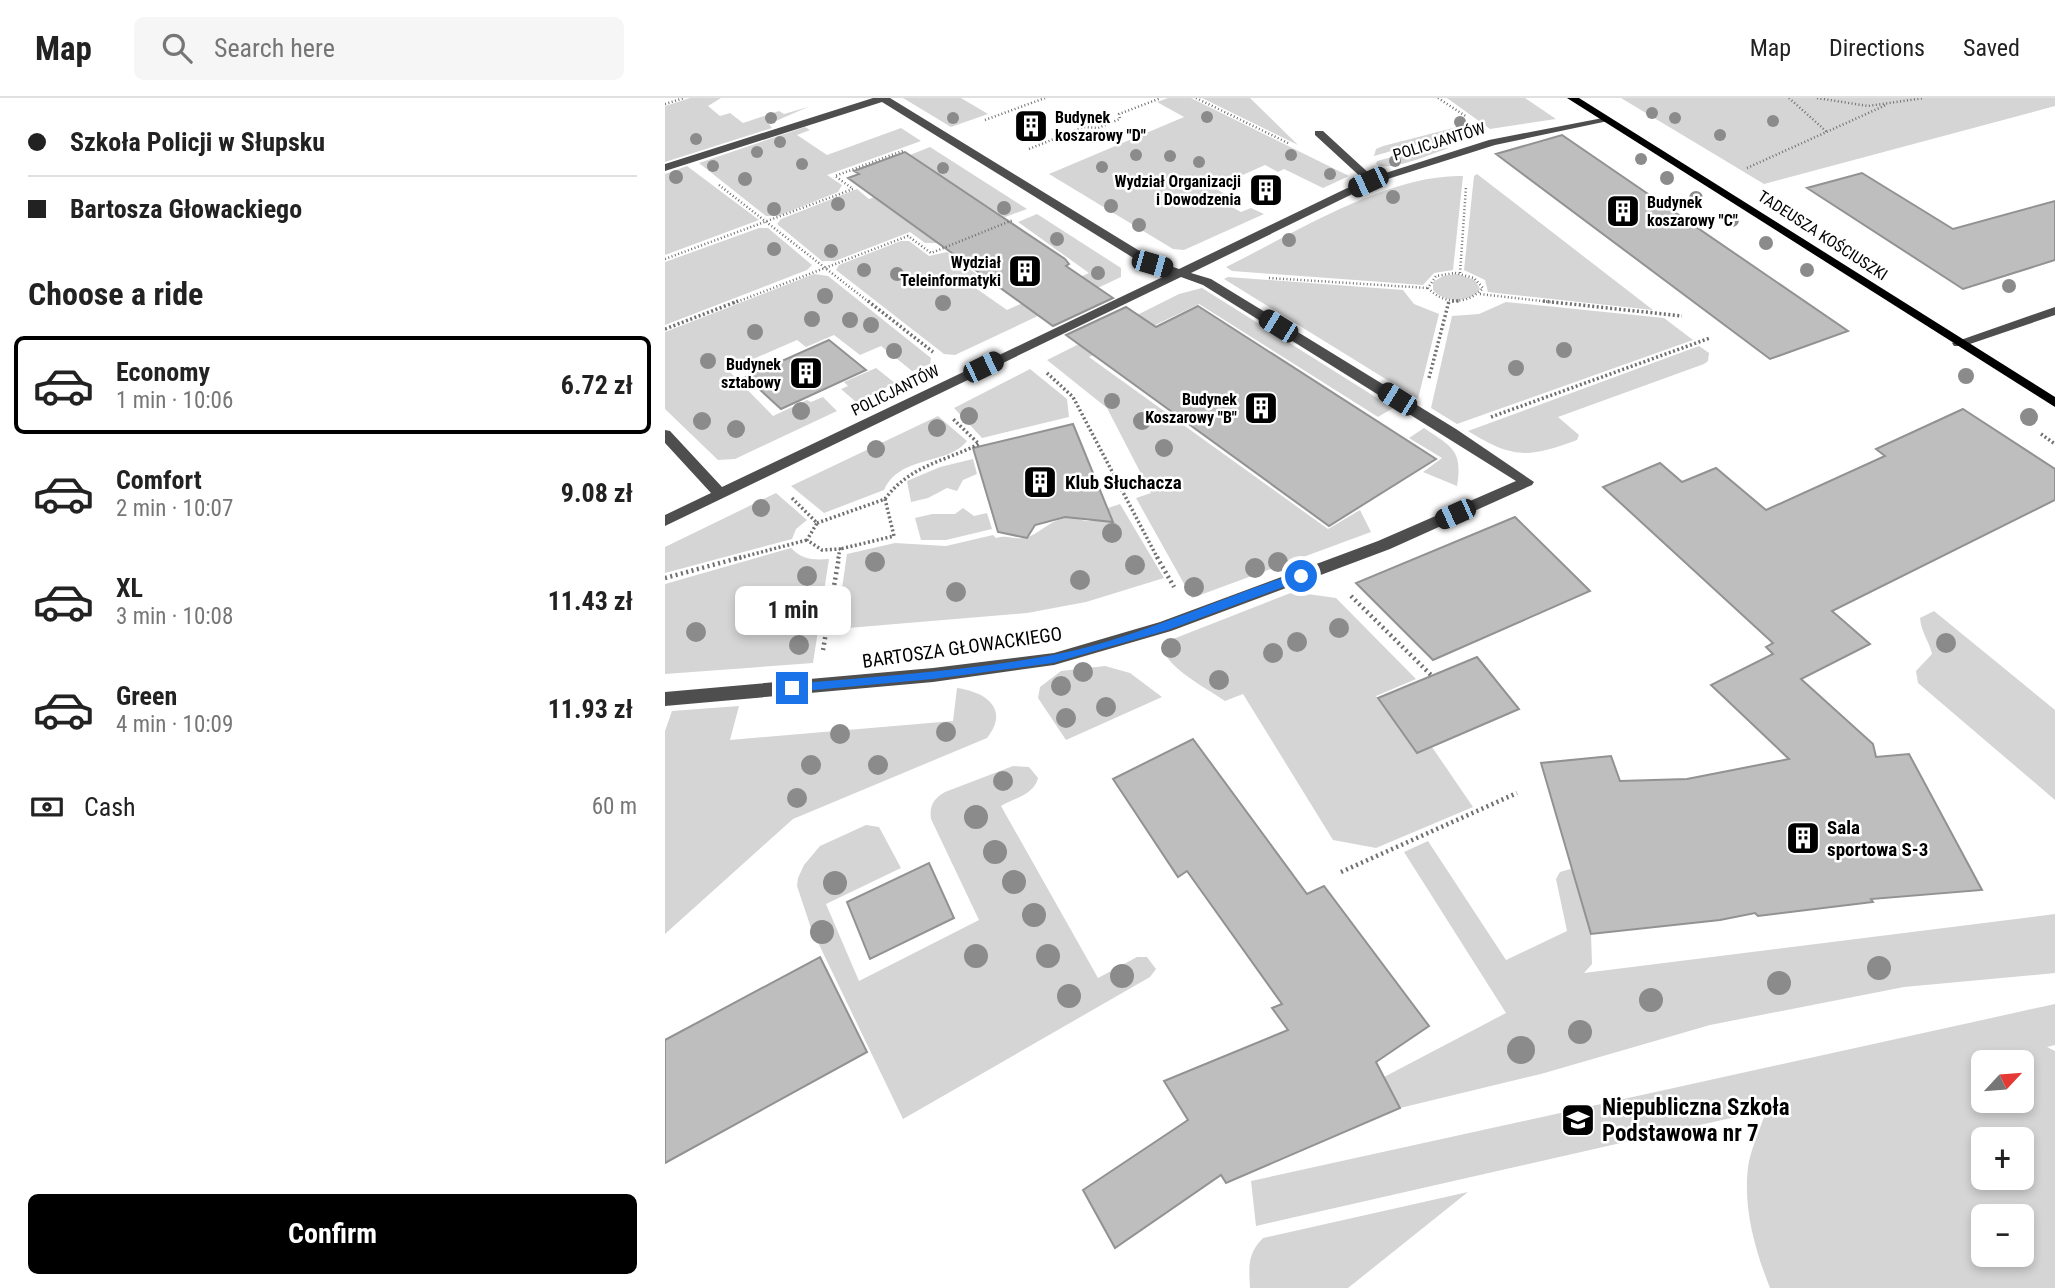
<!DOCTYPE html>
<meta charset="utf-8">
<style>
body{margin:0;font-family:"Roboto Condensed",sans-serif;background:#f6f6f6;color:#222;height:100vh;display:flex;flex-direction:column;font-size:26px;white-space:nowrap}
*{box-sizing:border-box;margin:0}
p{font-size:23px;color:#767676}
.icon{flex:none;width:38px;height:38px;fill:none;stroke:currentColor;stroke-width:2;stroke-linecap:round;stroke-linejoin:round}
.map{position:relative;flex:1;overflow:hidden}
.side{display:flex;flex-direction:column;background:#fff;width:665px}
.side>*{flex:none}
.banner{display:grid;align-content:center;height:154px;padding:0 28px;background:#fff}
.needle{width:46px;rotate:64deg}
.tools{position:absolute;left:1306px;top:952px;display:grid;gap:14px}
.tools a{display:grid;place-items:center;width:63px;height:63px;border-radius:10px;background:#fff;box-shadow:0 4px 10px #0003;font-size:35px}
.end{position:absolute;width:32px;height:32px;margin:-16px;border:9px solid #1a73e8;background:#fff;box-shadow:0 0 0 4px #fff}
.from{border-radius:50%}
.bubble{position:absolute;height:49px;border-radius:10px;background:#fff;box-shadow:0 4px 10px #0003;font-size:23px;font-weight:700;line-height:49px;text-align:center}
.car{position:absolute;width:21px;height:42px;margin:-21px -10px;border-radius:9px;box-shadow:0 0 5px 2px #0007;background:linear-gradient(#222 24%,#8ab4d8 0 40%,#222 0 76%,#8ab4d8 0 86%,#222 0)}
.banner b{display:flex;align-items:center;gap:24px;height:66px;font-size:26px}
.banner b+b{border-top:2px solid #e0e0e0}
.banner i{width:18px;height:18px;background:#222}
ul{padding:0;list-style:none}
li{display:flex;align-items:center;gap:21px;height:98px;margin:0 14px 10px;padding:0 14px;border:4px solid transparent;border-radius:10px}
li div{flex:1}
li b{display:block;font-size:26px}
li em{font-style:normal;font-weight:700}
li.on{border-color:#000}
li>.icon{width:63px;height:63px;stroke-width:1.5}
h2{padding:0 28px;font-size:32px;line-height:84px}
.pay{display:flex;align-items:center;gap:18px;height:77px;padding:0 28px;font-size:26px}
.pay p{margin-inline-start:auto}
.action{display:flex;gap:14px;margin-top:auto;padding:14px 28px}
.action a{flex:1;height:80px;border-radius:10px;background:#000;color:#fff;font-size:28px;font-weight:700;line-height:80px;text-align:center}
header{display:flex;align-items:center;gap:42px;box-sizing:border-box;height:98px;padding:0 35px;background:#fff;border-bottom:2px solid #e0e0e0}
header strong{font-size:33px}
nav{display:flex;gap:38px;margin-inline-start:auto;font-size:24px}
.search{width:490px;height:63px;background:#f6f6f6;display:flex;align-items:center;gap:18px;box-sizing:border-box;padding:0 24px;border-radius:10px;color:#767676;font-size:26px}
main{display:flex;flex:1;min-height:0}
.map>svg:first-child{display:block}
.green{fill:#d5d5d5;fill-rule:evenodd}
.building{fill:#bebebe;stroke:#929292;stroke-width:2}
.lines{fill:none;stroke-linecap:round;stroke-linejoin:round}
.path-far2{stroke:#707070;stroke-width:2.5;stroke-dasharray:1 2.5;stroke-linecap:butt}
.path-far1{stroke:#707070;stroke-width:3.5;stroke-dasharray:2 2.5;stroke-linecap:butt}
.path{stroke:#707070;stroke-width:4.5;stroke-dasharray:2 3.5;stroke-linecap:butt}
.minor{fill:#4e4e4e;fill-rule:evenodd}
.major{fill:#000;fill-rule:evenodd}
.tree{fill:#8b8b8b}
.route{fill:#1a73e8}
.labels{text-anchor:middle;stroke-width:5;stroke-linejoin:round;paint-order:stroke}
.far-poi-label{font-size:16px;font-weight:bold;fill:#000;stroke:#fff;text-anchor:end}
.far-street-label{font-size:16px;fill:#000;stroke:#fff}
.poi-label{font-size:19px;font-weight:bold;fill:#000;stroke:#fff;text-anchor:start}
.street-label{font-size:19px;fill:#000;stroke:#fff}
.near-poi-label{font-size:23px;font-weight:bold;fill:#000;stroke:#fff;text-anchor:start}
</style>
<header>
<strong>Map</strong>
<div class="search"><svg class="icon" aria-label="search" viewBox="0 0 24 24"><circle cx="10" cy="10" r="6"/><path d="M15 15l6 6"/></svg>Search here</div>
<nav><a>Map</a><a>Directions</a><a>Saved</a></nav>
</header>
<main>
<section class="side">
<div class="banner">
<b><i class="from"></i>Szkoła Policji w Słupsku</b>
<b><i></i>Bartosza Głowackiego</b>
</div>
<h2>Choose a ride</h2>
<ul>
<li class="on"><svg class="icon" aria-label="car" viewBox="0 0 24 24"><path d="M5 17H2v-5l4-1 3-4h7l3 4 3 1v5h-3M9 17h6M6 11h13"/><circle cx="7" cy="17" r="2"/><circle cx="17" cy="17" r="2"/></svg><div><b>Economy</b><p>1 min · 10:06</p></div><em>6.72 zł</em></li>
<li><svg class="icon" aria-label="car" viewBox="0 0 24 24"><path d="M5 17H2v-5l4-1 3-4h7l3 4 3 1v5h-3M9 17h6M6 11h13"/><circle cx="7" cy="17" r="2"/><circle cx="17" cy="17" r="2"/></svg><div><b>Comfort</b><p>2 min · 10:07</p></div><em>9.08 zł</em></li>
<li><svg class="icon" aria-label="car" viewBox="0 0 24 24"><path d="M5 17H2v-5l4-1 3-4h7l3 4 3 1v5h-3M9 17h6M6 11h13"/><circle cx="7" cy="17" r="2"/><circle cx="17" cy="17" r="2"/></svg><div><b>XL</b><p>3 min · 10:08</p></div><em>11.43 zł</em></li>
<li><svg class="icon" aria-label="car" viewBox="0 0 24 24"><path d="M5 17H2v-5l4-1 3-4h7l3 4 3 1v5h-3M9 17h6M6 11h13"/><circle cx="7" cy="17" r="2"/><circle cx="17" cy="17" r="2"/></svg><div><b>Green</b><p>4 min · 10:09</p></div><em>11.93 zł</em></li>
</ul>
<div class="pay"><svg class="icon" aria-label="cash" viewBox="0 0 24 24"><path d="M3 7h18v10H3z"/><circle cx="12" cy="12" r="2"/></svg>Cash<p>60 m</p></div>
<div class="action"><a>Confirm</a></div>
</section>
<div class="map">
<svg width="1390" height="1190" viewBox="0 0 1390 1190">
<rect width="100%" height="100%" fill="#fff"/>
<path class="green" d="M25,0h31l-13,8 12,10 10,-3 13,10 36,-12 5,3 24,-7 -39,17 3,4 -107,34v-56z
M238,0h58l27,16 -37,13z
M503,0h23l158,78 -26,12 -39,-19 -6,3 -13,-7 -51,23 15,8 -8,5 20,11 10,-4 13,6 -80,36 -11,-1 -124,-75 135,-57 -27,-15z
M537,0h48l48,47z
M782,0h78l31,21 -66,10z
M956,0h434v8l-291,78z
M800,27l8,1 8,5 -37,13 -32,1 -38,11 2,-7 7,-3z
M140,29l5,3 -13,5 30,20 74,-27 20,13 -94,34 15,10 -4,7 -60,24h-12l-67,-53z
M265,49l97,62 -22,8 -42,-27 -55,21 33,32h-16l-15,-11 -75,29h-13l-45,-37 4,-5 76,-30 12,10 67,-25 -26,-19z
M784,50c-16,5 -60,25 -73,16l1,-3 37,-10z
M22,68l72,54 -94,35v-81z
M812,76l176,136 -165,-18 -3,-12 -21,-10 10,-94z
M798,78l-10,94 -19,3 -11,12 -191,-14 -6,-4c67,-33 161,-93 237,-91z
M372,116l84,54v9l-166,78 -11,-1 -108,-84 3,-5 62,-24h8l20,15 18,-4 32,24 -12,6 40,28 82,-37 -71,-51z
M94,130h9l44,37 -5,5 -142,55v-63z
M149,176l14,2 103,82 -1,6 -18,7 -31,-25 -21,9 -26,-20 -28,12 -9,-7 -69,30 45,46 34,-16 4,2 12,-5 14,14 -102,48 -17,1 -53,-51v-77z
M792,176l18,6 5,9 -3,4c-13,10 -33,9 -44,-3v-8l10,-6z
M563,179l175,13 11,14 25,10 -21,85 -194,-120z
M537,190l191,120 -15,9 -179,-113 -110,53 239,172 32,-19 11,22 -179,66 -56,-100 15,-5 -44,-85 -60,-48 132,-66z
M841,204l158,16 29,22 -236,84 -26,-16 21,-92 27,-2z
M1034,248l10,7 -1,8 -4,3 -146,53 21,18 -2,5c-49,18 -64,19 -109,-9z
M211,270l19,15 -39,19 -15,-13 7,-3 -4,-4z
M365,271l37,30 2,18 -87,21 -28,-30z
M273,318l29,25c-20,25 -66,13 -83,49l-60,23 -33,-27z
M759,330c28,19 39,22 33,58l-34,-14 19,-14 -33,-20z
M308,361l4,15 -14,6 -6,11 -10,-3 -19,10 -17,4 -4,-21 33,-14z
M111,395l31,27 -11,9 -4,10 -127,34v-26z
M455,406l44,74 -78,24 -59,11 -191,16 11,-75 48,-11 51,3 47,-11 3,3c12,-4 20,3 32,-1 13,-4 26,-21 44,-19 13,1 11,6 26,1l7,-10z
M298,410l11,8 13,-3 5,16 -46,11h-25l-6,-22 17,-4h23z
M126,450c12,12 22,12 38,11l-16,104 -148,11v-90z
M628,494l43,6 80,81 -40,17 41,57 15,-6 41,60 -97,41 -43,-8 -90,-146 -18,7c-17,-12 -60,-34 -62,-54l5,-6z
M1269,513l121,99v90l-137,-117 -2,-12 16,-17c-3,-13 -11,-22 -12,-36z
M440,568l25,7 32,24 -96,43 -28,-42 2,-11 21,-16z
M292,590c29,4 53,21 30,50l-194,81 -128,115v-203l7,-20 67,-5 -9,34 223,-19z
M348,668l16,1 9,11c-4,17 -24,20 -37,28l97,172 39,-21h10l9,12 -6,8 -247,142 -92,-191 -14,-42 1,-8 6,-13 16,-19 46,-21 13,2 22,41 -75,36 33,77 120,-61 -48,-101c-2,-13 3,-21 14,-27z
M763,743l78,119 61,-29 -11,-52 4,-7 10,-3 3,3 18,62 1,30 -8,9 471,-59v59l-151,14 -194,38 -169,49 -141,34 -16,-31 122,-64 -102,-161z
M1390,906v41l-8,2 8,4v237h-285c-15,-38 -27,-80 -22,-121 3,-20 13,-38 18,-57l-510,116 -5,-45zM1318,964h38v39h-38zM1356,1041v39h-38v-39zM1356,1118v39h-38v-39z
M803,1094l-120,96h-98c-1,-21 -3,-34 13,-50z"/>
<path class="building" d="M897,37l286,196 -78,28 -274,-205z
M240,54l160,107 4,5 -3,2 47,32 -60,28 -205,-148 11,-4 -5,-3z
M1197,75l91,56 102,-28v59l-92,29 -156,-101z
M533,208l238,153 -107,67 -263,-191 60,-28 30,20z
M164,242l37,30 -85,39 -35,-32z
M1298,311l92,60v31l-223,111 38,33 -69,35 72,65 3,13 33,-3 73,136 -111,9 2,3 -115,14 -3,-3 -35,7 -129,14 -50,-171 70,-7 9,25 67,-2 102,-20 -78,-74 62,-31 -7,-7 7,-4 -170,-156 57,-24 22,19 34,-14 50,42 119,-54 -9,-7z
M408,326l40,98 -48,-5 -30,8 -8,13 -29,-6 -25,-84z
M850,419l75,74 -157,69 -77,-77z
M812,559l42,52 -102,44 -39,-55z
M528,641l114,155 17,-8 105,140 -53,36 24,46 -174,75 -5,-8 -106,73 -32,-58 105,-70 -24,-39 124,-51 -16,-22 10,-4 -95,-133 -9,6 -65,-98z
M264,765l25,55 -84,41 -23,-57z
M155,859l47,95 -202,111v-123z"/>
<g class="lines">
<path class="path-far2" d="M531,0l94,46
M773,0l29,19
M1124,0l38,34
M1152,0l51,8 56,-8
M0,6l19,-6
M320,22l60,-22
M364,51l55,-22 14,1 22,-9 -1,-5 42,-16
M1082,70l139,-63
M54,87l151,118
M0,161l188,-70 -18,-13 70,-26
M790,175l19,5 9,10c-15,17 -39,17 -55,0l8,-12z
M795,175l6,-86
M604,180l159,10
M815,196l79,9
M69,205l174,-67 23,17 82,-33"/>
<path class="path-far1" d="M203,203l65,51
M787,203h9
M878,203l139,15
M0,231l73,-28
M382,275l26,24 85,162
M764,280l20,-77
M826,319l219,-79
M1376,336l14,10
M127,400l25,25 -10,17 15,10 18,-1 -2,10
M220,401c24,-33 60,-38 94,-55l-26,-25
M152,425l68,-24 9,37 -54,13
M70,461l72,-19"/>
<path class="path" d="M492,459l17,30
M0,480l77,-21
M686,498l81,80
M158,552l16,-93
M676,774l176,-79"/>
<path class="minor" d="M208,0h17l266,163 23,8 185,-89 -49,-45v-4h8l50,46 116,-37 119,-23v4l-113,24 -120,38 -184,90 20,6 245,150 78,53 -2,3 -142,64 -219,82 -117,34 -121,17 -268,24v-14l268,-24 121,-15 106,-31 218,-81 138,-60 -313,-196 -22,-8 -516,249v-11l46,-22 -46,-50v-13l5,1 52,56 447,-213 -21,-7 -266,-165 -217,69v-7z
M1390,209v8l-91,31h-10l-2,-3z"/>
<path class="major" d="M902,0h12l476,299v10z"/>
</g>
<g class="tree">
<circle cx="987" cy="15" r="6"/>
<circle cx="542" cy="19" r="6"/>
<circle cx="106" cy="20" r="6"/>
<circle cx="288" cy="20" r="6"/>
<circle cx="1010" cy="20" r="6"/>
<circle cx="1108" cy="23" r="6"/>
<circle cx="795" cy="24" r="6"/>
<circle cx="1055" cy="37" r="6"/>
<circle cx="31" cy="41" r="6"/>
<circle cx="115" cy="44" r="6"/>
<circle cx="92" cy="54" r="6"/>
<circle cx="471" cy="57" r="6"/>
<circle cx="626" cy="57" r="6"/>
<circle cx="505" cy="58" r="6"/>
<circle cx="976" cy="61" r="6"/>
<circle cx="730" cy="63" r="6"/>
<circle cx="534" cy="64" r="6"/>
<circle cx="137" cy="66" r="6"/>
<circle cx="48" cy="68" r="6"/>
<circle cx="437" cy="69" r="6"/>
<circle cx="278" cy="70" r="6"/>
<circle cx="665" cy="76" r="6"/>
<circle cx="11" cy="79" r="7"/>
<circle cx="1002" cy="80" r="7"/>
<circle cx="80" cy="81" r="7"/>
<circle cx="728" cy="99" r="7"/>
<circle cx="1031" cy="100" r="7"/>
<circle cx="173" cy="106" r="7"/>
<circle cx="446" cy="108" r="7"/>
<circle cx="339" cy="110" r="7"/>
<circle cx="109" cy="111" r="7"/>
<circle cx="1067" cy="122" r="7"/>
<circle cx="474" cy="127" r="7"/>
<circle cx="392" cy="141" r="7"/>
<circle cx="624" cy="142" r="7"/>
<circle cx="1101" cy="145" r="7"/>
<circle cx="109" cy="151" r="7"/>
<circle cx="166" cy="153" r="7"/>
<circle cx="199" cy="172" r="7"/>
<circle cx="1142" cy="172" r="7"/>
<circle cx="433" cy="175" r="7"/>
<circle cx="232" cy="176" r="7"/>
<circle cx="1344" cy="188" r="7"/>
<circle cx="160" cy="198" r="8"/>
<circle cx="278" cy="205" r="8"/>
<circle cx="147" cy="221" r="8"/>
<circle cx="185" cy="222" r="8"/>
<circle cx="206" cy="227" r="8"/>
<circle cx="90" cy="234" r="8"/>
<circle cx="899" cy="252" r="8"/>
<circle cx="229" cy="253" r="8"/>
<circle cx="43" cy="263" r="8"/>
<circle cx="851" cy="270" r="8"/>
<circle cx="1301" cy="278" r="8"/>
<circle cx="447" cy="303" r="8"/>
<circle cx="136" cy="313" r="9"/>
<circle cx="304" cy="318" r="9"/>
<circle cx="1364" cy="319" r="9"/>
<circle cx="37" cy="323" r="9"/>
<circle cx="477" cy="323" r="9"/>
<circle cx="272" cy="330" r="9"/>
<circle cx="71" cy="331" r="9"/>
<circle cx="499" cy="350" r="9"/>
<circle cx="211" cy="351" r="9"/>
<circle cx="96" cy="410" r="9"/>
<circle cx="447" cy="435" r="10"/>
<circle cx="210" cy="464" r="10"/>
<circle cx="613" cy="464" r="10"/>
<circle cx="470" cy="467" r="10"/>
<circle cx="590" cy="470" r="10"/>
<circle cx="142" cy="478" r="10"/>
<circle cx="415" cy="482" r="10"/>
<circle cx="529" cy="489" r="10"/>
<circle cx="291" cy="494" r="10"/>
<circle cx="136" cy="510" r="10"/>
<circle cx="674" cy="530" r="10"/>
<circle cx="31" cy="534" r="10"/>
<circle cx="632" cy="544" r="10"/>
<circle cx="1281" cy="545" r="10"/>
<circle cx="134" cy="547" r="10"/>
<circle cx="506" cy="550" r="10"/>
<circle cx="608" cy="555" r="10"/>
<circle cx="418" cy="574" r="10"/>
<circle cx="554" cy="582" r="10"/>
<circle cx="396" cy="588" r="10"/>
<circle cx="441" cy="609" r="10"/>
<circle cx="401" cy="620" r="10"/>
<circle cx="281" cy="634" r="10"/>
<circle cx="175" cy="636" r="10"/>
<circle cx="146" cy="667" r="10"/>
<circle cx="213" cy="667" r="10"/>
<circle cx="338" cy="683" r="10"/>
<circle cx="132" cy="700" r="10"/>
<circle cx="311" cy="719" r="12"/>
<circle cx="330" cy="754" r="12"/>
<circle cx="349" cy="784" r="12"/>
<circle cx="170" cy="785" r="12"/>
<circle cx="369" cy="817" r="12"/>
<circle cx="157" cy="834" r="12"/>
<circle cx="311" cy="858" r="12"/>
<circle cx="383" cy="858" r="12"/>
<circle cx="1214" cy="870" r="12"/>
<circle cx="457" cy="878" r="12"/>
<circle cx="1114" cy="885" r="12"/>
<circle cx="404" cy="898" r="12"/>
<circle cx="986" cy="902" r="12"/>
<circle cx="915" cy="934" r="12"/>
<circle cx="856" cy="952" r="14"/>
</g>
<path class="route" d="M636,474l4,2v5l-137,51 -115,33 -120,16 -141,13 -6,-4 6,-4c87,-8 175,-13 261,-29 86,-17 165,-57 248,-83z"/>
<defs>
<g id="building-square" transform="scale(1.75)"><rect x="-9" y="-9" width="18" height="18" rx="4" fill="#000" stroke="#fff"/><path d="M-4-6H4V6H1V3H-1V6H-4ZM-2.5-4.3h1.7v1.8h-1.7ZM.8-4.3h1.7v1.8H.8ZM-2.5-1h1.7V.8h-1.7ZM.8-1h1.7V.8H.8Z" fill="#fff"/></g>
<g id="school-square" transform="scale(1.75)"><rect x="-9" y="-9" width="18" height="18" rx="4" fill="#000" stroke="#fff"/><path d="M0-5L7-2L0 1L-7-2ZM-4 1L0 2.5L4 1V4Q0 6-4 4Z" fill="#fff"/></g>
</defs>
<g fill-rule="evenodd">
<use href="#building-square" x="366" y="28"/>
<use href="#building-square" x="601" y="92"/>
<use href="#building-square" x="958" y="113"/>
<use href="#building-square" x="360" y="173"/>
<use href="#building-square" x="141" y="275"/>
<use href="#building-square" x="596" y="310"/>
<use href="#building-square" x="375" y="384"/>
<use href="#building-square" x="1138" y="740"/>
<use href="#school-square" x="913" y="1022"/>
</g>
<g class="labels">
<g class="far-poi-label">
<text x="390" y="25" text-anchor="start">Budynek<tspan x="390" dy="18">koszarowy "D"</tspan></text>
<text x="576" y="89">Wydział Organizacji<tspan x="576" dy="18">i Dowodzenia</tspan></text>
<text x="982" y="110" text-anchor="start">Budynek<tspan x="982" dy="18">koszarowy "C"</tspan></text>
<text x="336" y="170">Wydział<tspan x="336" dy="18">Teleinformatyki</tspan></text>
<text x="116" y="272">Budynek<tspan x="116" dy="18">sztabowy</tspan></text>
<text x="572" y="307">Budynek<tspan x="572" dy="18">Koszarowy "B"</tspan></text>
</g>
<g class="far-street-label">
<text transform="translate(774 43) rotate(-17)" y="6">POLICJANTÓW</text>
<text transform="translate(1158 137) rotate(33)" y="6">TADEUSZA KOŚCIUSZKI</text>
<text transform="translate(230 292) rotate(-26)" y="6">POLICJANTÓW</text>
</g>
<g class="poi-label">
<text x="400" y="391">Klub Słuchacza</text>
<text x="1162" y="736">Sala<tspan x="1162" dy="22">sportowa S-3</tspan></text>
</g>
<g class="street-label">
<text transform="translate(297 549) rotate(-8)" y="7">BARTOSZA GŁOWACKIEGO</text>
</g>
<g class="near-poi-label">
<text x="937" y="1017">Niepubliczna Szkoła<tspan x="937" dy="26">Podstawowa nr 7</tspan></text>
</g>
</g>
</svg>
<div class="tools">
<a><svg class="needle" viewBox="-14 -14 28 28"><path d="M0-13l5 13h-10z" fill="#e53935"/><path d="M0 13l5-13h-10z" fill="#767676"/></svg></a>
<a>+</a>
<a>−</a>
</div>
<i class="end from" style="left:636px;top:478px"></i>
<i class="end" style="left:127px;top:590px"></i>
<div class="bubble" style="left:70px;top:488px;width:116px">1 min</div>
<i class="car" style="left:703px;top:84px;rotate:245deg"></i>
<i class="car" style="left:487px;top:166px;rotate:106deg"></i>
<i class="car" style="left:613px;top:228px;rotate:302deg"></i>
<i class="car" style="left:318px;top:269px;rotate:64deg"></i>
<i class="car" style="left:732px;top:301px;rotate:302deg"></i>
<i class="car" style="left:790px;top:416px;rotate:246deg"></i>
</div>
</main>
